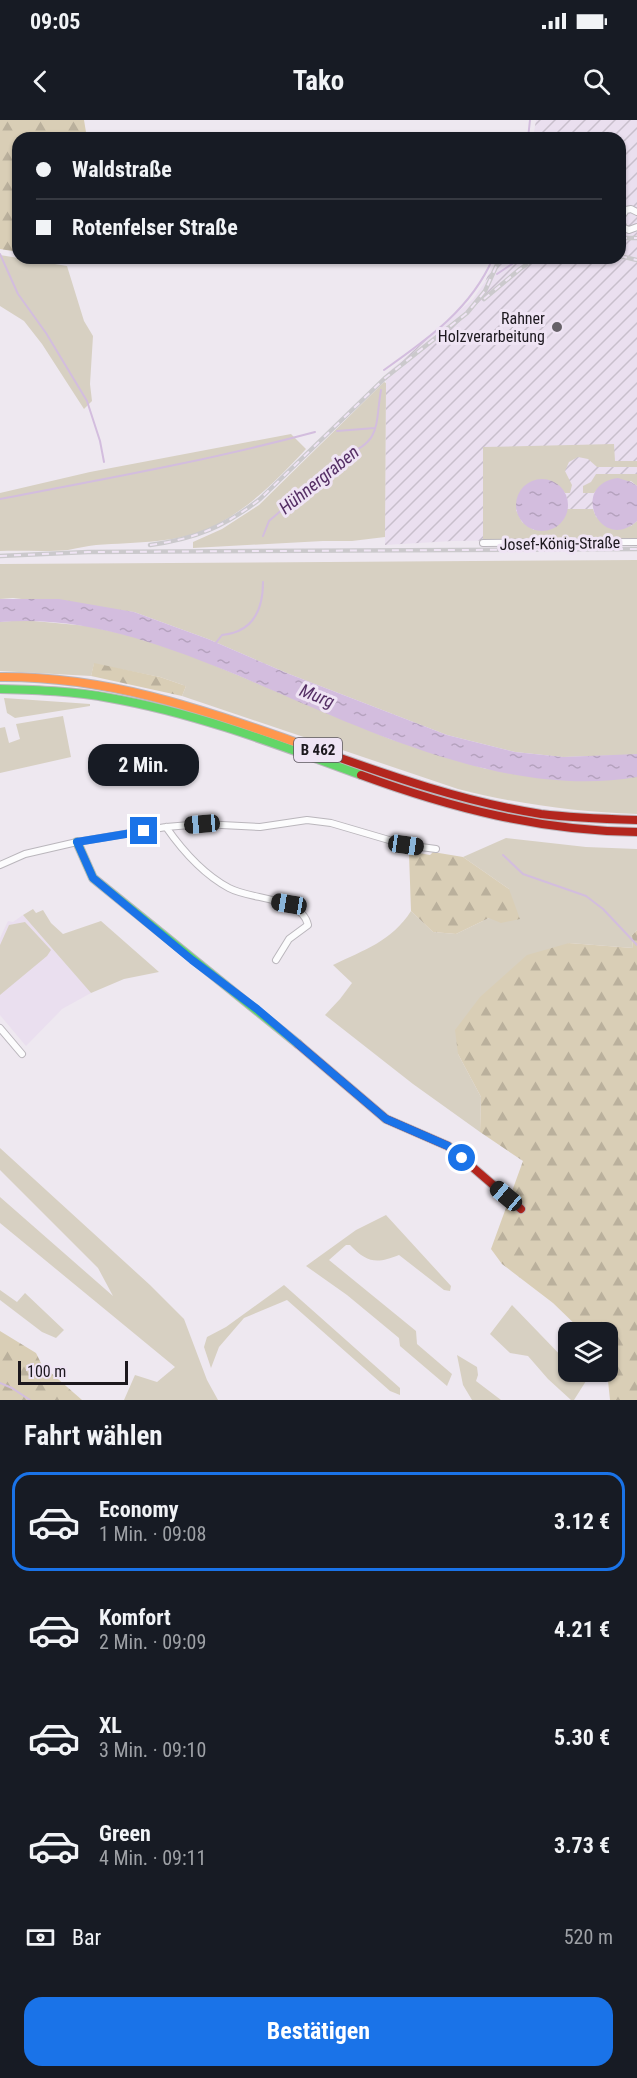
<!DOCTYPE html>
<html lang="de">
<meta charset="utf-8">
<style>
body{margin:0;font-family:"Roboto Condensed",sans-serif;background:#20242c;color:#f1f3f6;height:100vh;display:flex;flex-direction:column;font-size:22px;white-space:nowrap}
*{box-sizing:border-box;margin:0}
p{font-size:20px;color:#9ea1a6}
.icon{flex:none;width:33px;height:33px;fill:none;stroke:currentColor;stroke-width:2;stroke-linecap:round;stroke-linejoin:round}
.map{position:relative;height:1280px;overflow:hidden}
.panel{display:flex;flex-direction:column;background:#171b24;flex:1}
.panel>*{flex:none}
.guide{position:absolute;left:12px;top:12px;width:614px;height:132px;border-radius:18px;box-shadow:0 2px 4px #0004;display:grid;align-content:center;height:132px;padding:0 24px;background:#171b24}
.tools{position:absolute;left:558px;top:1202px;display:grid;gap:12px}
.tools a{display:grid;place-items:center;width:60px;height:60px;border-radius:12px;background:#171b24;box-shadow:0 2px 4px #0004;font-size:30px}
.scale{position:absolute;left:18px;bottom:15px;width:110px;box-sizing:border-box;padding-left:6px;border:3px solid #1c181e;border-top:0;font-size:16px;line-height:21px;white-space:nowrap;color:#1c181e;-webkit-text-stroke:4px #efe4f4;paint-order:stroke}
.end{position:absolute;width:27px;height:27px;margin:-14px;border:8px solid #1a73e8;background:#fff;box-shadow:0 0 0 3px #fff}
.from{border-radius:50%}
.bubble{position:absolute;height:42px;border-radius:18px;background:#171b24;box-shadow:0 2px 4px #0004;font-size:20px;font-weight:700;line-height:42px;text-align:center}
.car{position:absolute;width:18px;height:36px;margin:-18px -9px;border-radius:8px;box-shadow:0 0 4px 2px #0007;background:linear-gradient(#222 24%,#8ab4d8 0 40%,#222 0 76%,#8ab4d8 0 86%,#222 0)}
.guide b{display:flex;align-items:center;gap:21px;height:57px;font-size:22px}
.guide b+b{border-top:2px solid #363941}
.guide i{width:15px;height:15px;background:#f1f3f6}
ul{padding:0;list-style:none}
li{display:flex;align-items:center;gap:18px;height:99px;margin:0 12px 9px;padding:0 12px;border:3px solid transparent;border-radius:18px}
li div{flex:1}
li b{display:block;font-size:22px}
li em{font-style:normal;font-weight:700}
li.on{border-color:#1a73e8}
li>.icon{width:54px;height:54px;stroke-width:1.5}
h2{padding:0 24px;font-size:27px;line-height:72px}
.pay{display:flex;align-items:center;gap:15px;height:66px;padding:0 24px;font-size:22px}
.pay p{margin-inline-start:auto}
.primary-button{display:flex;gap:12px;margin-top:auto;padding:12px 24px}
.primary-button a{flex:1;height:69px;border-radius:18px;background:#1a73e8;color:#fff;font-size:24px;font-weight:700;line-height:69px;text-align:center}
.status{display:flex;justify-content:space-between;align-items:center;height:42px;padding:0 30px;background:#171b24;direction:ltr}
.status svg{height:16px;fill:currentColor}
header{display:flex;justify-content:space-between;align-items:center;height:78px;padding:0 24px;background:#171b24;font-size:27px;font-weight:700}
.map>svg:first-child{display:block}
.built{fill:#eadfef}
.industrial{fill:url(#industrial-furrows)}
.green{fill:#d7d0c2}
.forest{fill:url(#forest-firs)}
.water{fill:url(#water-ripples)}
.lines{fill:none;stroke-linecap:round;stroke-linejoin:round}
.stream{stroke:#d3bdde;stroke-width:2}
.street-casing{stroke:#bab6bc;stroke-width:8}
.fast-casing{stroke:#bab6bc;stroke-width:10}
.slow-casing{stroke:#bab6bc;stroke-width:10}
.jam-casing{stroke:#bab6bc;stroke-width:10}
.street{stroke:#fcfcfd;stroke-width:6}
.fast{stroke:#63d668;stroke-width:8}
.slow{stroke:#ff974d;stroke-width:8}
.jam{stroke:#b3261e;stroke-width:8}
.rail-casing{stroke:#cbc9cc;stroke-width:4.5}
.rail{stroke:#efe4f4;stroke-width:2;stroke-dasharray:7;stroke-linecap:butt}
.route{stroke:#1a73e8;stroke-width:8}
.poi-dot{fill:#666168;stroke:#efe4f4;stroke-width:2}
.labels{text-anchor:middle;stroke-width:6;stroke-linejoin:round;paint-order:stroke}
.shield{fill:#efe4f4;stroke:#5b555e;stroke-width:1.5}
.shield-label{font-size:15px;font-weight:bold;fill:#1c181e}
.poi-label{font-size:16px;fill:#1c181e;stroke:#efe4f4;text-anchor:end}
.street-label{font-size:16px;fill:#1c181e;stroke:#efe4f4}
.water-label{font-size:18px;font-style:italic;fill:#552f65;stroke:#efe4f4}
</style>
<div class="status"><b>09:05</b><svg viewBox="0 0 49 12"><path d="M0 12V9h3v3zM5 12V6h3v6zM10 12V3h3v9zM15 12V0h3v12zM26 1h20v11H26zM47 4h2v5h-2z"/></svg></div>
<header><svg class="icon" aria-label="back" viewBox="0 0 24 24"><path d="M15 5l-7 7 7 7"/></svg>Tako<svg class="icon" aria-label="search" viewBox="0 0 24 24"><circle cx="10" cy="10" r="6"/><path d="M15 15l6 6"/></svg></header>
<div class="map">
<svg width="637" height="1280" viewBox="0 0 637 1280">
<defs>
<pattern id="industrial-furrows" width="10" height="10" patternUnits="userSpaceOnUse" patternTransform="scale(1.5)"><rect width="10" height="10" fill="#eadfef"/><path d="M-1 1l2-2M0 10L10 0M9 11l2-2" fill="none" stroke="#c8bfcc"/></pattern>
<pattern id="forest-firs" width="22" height="20" patternUnits="userSpaceOnUse" patternTransform="scale(1.5)"><rect width="22" height="20" fill="#d9ceb6"/><path d="M5 1l3.5 6h-7zM16 11l3.5 6h-7z" fill="#bab09c"/></pattern>
<pattern id="water-ripples" width="26" height="14" patternUnits="userSpaceOnUse" patternTransform="scale(1.5)"><rect width="26" height="14" fill="#d3bdde"/><path d="M2 4q2-2 4 0t4 0M15 11q2-2 4 0t4 0" fill="none" stroke="#b5a2be"/></pattern>
</defs>
<rect width="100%" height="100%" fill="#eee8f0"/>
<path class="built" d="M23,795l68,78 -29,16 -36,37 -26,-31v-77l8,-17 5,1z"/>
<path class="industrial" d="M536,0h101v419l-185,2 -67,4 1,-171 87,-75 12,-17 10,-24h125v-120h-87z"/>
<path class="green" d="M0,135l67,11 17,55 9,15 -3,48 2,17 -8,8 -42,-65 -18,-23 -24,-15z
M384,262l2,1 -1,154 -33,4h-29l-130,7v-6l29,-13 37,-24z
M291,314l15,15c-27,29 -54,57 -90,76 -37,19 -80,17 -120,20 -10,1 -18,3 -28,5 -22,2 -46,0 -68,1v-58l90,-21z
M614,324l1,17h22v6h-40l-9,-8 -10,-2 -9,5 -4,9 7,14 -2,8h-5l-9,-9 -40,26 6,12 12,8 32,-17 1,-4h26l3,8 35,9 6,-5v18l-154,2v-94z
M596,354h41v12l-6,-5 -35,10 -2,2h-11v-7l8,-4z
M637,440v194l-4,1 -70,2 -48,-5 -68,-17 -158,-61 -81,-35 -74,-27 -121,-14 -13,1v-35z
M23,500l65,6 44,10 48,15 210,88 96,30 151,8v37c-61,-2 -120,-10 -179,-25l-276,-93 4,-10 -26,-9 -66,-13 -3,12 -91,-5v-49z
M4,578l86,6v2l-75,12 -8,-5z
M63,596l8,41 -71,16v-45l5,-1 4,16 11,-4 -4,-15z
M506,718l80,9 51,2v81l-5,5 1,13 -64,-5 -111,111 23,43 -1,35 -67,-48 -88,-69 15,-16 12,-16 -19,-18c31,-15 59,-24 78,-54l22,21 23,2 33,-16 20,-29 -46,-32z
M33,789l3,4 7,-3 8,13 12,11 38,-13 58,51 -35,7 -33,14 -68,-78z
M25,802l26,28 -4,6 -47,39v-50l9,-20z
M0,1028l150,137 34,34 23,61 11,20h-94l11,-25 22,7 18,-15 -175,-144v-26l113,99 -15,-28 -98,-98z
M386,1095l65,71 -1,5 -6,-1 -45,-35c-22,9 -32,8 -49,-10h-4l-17,15 87,71 1,13 35,30 -5,12 -47,-40 -1,-8 -52,-43 -41,-29 50,-36z
M284,1165l116,103v7l-10,-4 -103,-91 -43,18 -25,29 -8,21 -7,-21 3,-10 19,-10z
M0,1170l17,12 8,-9 39,37 -8,8 -14,-6 -42,-32z
M512,1185l56,58v8h8l10,10 -12,19h-3l-23,-21 -20,-23 -18,-3 -20,-19z
M457,1235l20,12 1,8 -2,6 25,19h-29l-9,-15z"/>
<path class="forest" d="M0,0h84l3,18h-69v114l-18,-3z
M94,543l66,14 26,9 -4,10 -91,-20z
M414,732l16,3 3,-3 30,5 46,32 11,30 -19,4 -12,-5 -33,16 -23,-2 -22,-21 -2,-57z
M637,810v470h-27l-3,-29 1,-39h-25l-30,-29 -51,-39 -11,-15 32,-88 -43,-29 1,-35 -23,-43 -3,-24 25,-33 47,-42 42,-12 64,5 -1,-13z
M0,1211l36,22 6,12 40,35h-82z"/>
<path class="water" d="M618,358l13,4 6,4v35c-36,33 -69,-36 -19,-43z
M516 385a26 26 0 1 1 52 0a26 26 0 1 1-52 0Z
M0,479h59l75,13 74,27 81,35 158,61 68,17 48,5 74,-3v23c-133,23 -280,-51 -400,-102 -76,-31 -153,-60 -237,-53z"/>
<g class="lines">
<path class="stream" d="M528,18l2,-18
M0,134l18,40 28,39 41,68 13,40 4,21
M497,154l24,-16
M384,250c44,-31 87,-61 109,-112
M337,311l38,-3
M0,379c105,-20 211,-39 315,-67
M263,416l6,-15 76,-66c37,-13 30,-31 36,-65
M215,524l7,-9c31,-3 41,-25 41,-53
M503,735l20,19 63,22 17,13 34,36
M0,1263l12,5 18,12"/>
<g class="street-casing">
<path id="street" d="M637,92l-6,-3 -5,1 -6,9 4,9 5,2 8,-3
M483,423l154,-1
M166,707c16,23 37,47 63,61 22,12 73,9 79,37l-19,14 -13,21
M0,745l25,-11 52,-12 89,-15 36,-3 58,3 47,-7 24,3 75,22 30,4
M0,908l22,26"/>
</g>
<g class="fast-casing">
<path id="fast" d="M0,569c37,1 74,2 110,9 86,15 169,47 251,77
M77,722l16,36 205,166"/>
</g>
<g class="slow-casing">
<path id="slow" d="M0,557c115,-1 211,36 318,73"/>
</g>
<g class="jam-casing">
<path id="jam" d="M318,630c72,26 147,52 223,64 32,4 64,5 96,6
M361,655c90,33 180,56 276,57
M298,924l88,75 62,27 73,63"/>
</g>
<use href="#street" class="street"/>
<use href="#fast" class="fast"/>
<use href="#slow" class="slow"/>
<use href="#jam" class="jam"/>
<g class="rail-casing">
<path id="rail" d="M620,118h17
M620,136l17,4
M484,179l36,-30 16,-11
M150,425c45,-6 74,-18 110,-46l125,-121 82,-65 18,-22 15,-33
M0,436l88,-4 549,-3"/>
</g>
<use href="#rail" class="rail"/>
</g>
<g class="lines">
<path class="route" d="M144,711l-67,11 16,36 99,82 65,49 129,110 62,27 14,12"/>
</g>
<circle class="poi-dot" cx="557" cy="207" r="6"/>
<g class="labels">
<rect class="shield" x="294" y="618" width="48" height="24" rx="4.5"/>
<g class="shield-label">
<text x="318" y="635">B 462</text>
</g>
<g class="poi-label">
<text x="545" y="204">Rahner<tspan x="545" dy="18">Holzverarbeitung</tspan></text>
</g>
<g class="street-label">
<text transform="translate(560 423) rotate(-1)" y="6">Josef-König-Straße</text>
</g>
<g class="water-label">
<text transform="translate(319 360) rotate(-39)" y="6">Hühnergraben</text>
<text transform="translate(317 576) rotate(22)" y="6">Murg</text>
</g>
</g>
</svg>
<div class="tools">
<a><svg class="icon" aria-label="layers" viewBox="0 0 24 24"><path d="M12 4l9 5-9 5-9-5zM3 14l9 5 9-5"/></svg></a>
</div>
<div class="scale">100 m</div>
<i class="end from" style="left:462px;top:1038px"></i>
<i class="end" style="left:144px;top:711px"></i>
<div class="bubble" style="left:88px;top:624px;width:111px">2 Min.</div>
<i class="car" style="left:202px;top:704px;rotate:265deg"></i>
<i class="car" style="left:406px;top:725px;rotate:98deg"></i>
<i class="car" style="left:289px;top:784px;rotate:280deg"></i>
<i class="car" style="left:506px;top:1076px;rotate:310deg"></i>
<div class="guide">
<b><i class="from"></i>Waldstraße</b>
<b><i></i>Rotenfelser Straße</b>
</div>
</div>
<section class="panel">
<h2>Fahrt wählen</h2>
<ul>
<li class="on"><svg class="icon" aria-label="car" viewBox="0 0 24 24"><path d="M5 17H2v-5l4-1 3-4h7l3 4 3 1v5h-3M9 17h6M6 11h13"/><circle cx="7" cy="17" r="2"/><circle cx="17" cy="17" r="2"/></svg><div><b>Economy</b><p>1 Min. · 09:08</p></div><em>3.12 €</em></li>
<li><svg class="icon" aria-label="car" viewBox="0 0 24 24"><path d="M5 17H2v-5l4-1 3-4h7l3 4 3 1v5h-3M9 17h6M6 11h13"/><circle cx="7" cy="17" r="2"/><circle cx="17" cy="17" r="2"/></svg><div><b>Komfort</b><p>2 Min. · 09:09</p></div><em>4.21 €</em></li>
<li><svg class="icon" aria-label="car" viewBox="0 0 24 24"><path d="M5 17H2v-5l4-1 3-4h7l3 4 3 1v5h-3M9 17h6M6 11h13"/><circle cx="7" cy="17" r="2"/><circle cx="17" cy="17" r="2"/></svg><div><b>XL</b><p>3 Min. · 09:10</p></div><em>5.30 €</em></li>
<li><svg class="icon" aria-label="car" viewBox="0 0 24 24"><path d="M5 17H2v-5l4-1 3-4h7l3 4 3 1v5h-3M9 17h6M6 11h13"/><circle cx="7" cy="17" r="2"/><circle cx="17" cy="17" r="2"/></svg><div><b>Green</b><p>4 Min. · 09:11</p></div><em>3.73 €</em></li>
</ul>
<div class="pay"><svg class="icon" aria-label="cash" viewBox="0 0 24 24"><path d="M3 7h18v10H3z"/><circle cx="12" cy="12" r="2"/></svg>Bar<p>520 m</p></div>
<div class="primary-button"><a>Bestätigen</a></div>
</section>
